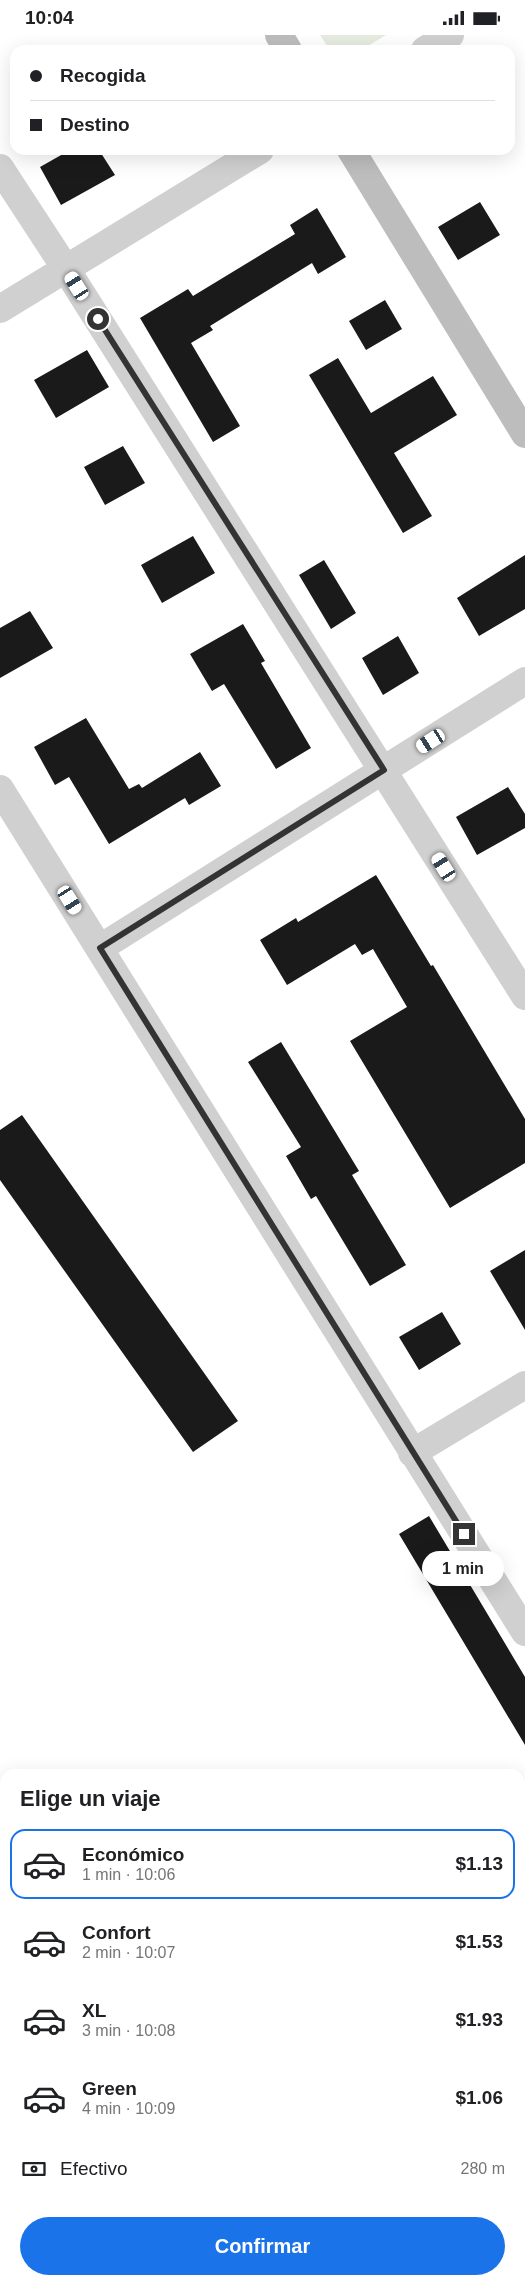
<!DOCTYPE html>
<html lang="es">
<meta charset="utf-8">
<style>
body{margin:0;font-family:Arial,sans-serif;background:#f6f6f6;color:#202124;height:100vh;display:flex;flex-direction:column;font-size:19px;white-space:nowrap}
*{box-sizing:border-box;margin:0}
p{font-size:16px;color:#757577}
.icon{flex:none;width:28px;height:28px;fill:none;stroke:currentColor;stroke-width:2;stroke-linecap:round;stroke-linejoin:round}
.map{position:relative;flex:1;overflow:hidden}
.side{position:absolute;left:0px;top:1734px;width:525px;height:516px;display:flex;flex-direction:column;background:#fff;border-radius:15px 15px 0 0;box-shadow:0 5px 20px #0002}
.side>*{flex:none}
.banner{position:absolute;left:10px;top:10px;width:505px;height:110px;border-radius:15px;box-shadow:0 5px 20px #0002;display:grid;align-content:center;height:110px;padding:0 20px;background:#fff}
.end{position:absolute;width:22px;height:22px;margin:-11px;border:6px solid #333;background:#fff;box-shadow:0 0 0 2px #fff}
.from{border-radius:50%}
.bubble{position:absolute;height:35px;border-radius:18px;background:#fff;box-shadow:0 5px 20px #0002;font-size:16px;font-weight:600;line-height:35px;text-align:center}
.car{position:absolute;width:15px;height:30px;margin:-15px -8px;border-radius:6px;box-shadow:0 0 4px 1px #0007;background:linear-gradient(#fff 24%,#345 0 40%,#fff 0 76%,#345 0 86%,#fff 0)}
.banner b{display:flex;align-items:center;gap:18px;height:48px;font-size:19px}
.banner b+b{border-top:1px solid #e0e0e0}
.banner i{width:12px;height:12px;background:#202124}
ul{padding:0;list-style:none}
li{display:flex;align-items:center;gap:15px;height:70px;margin:0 10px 8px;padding:0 10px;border:2px solid transparent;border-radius:15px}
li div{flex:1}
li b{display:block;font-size:19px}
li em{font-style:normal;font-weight:600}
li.current{border-color:#1a73e8}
li>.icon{width:45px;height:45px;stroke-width:1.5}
h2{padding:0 20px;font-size:22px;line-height:60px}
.pay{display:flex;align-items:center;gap:12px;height:55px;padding:0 20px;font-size:19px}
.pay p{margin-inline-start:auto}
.button{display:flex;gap:10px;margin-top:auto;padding:10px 20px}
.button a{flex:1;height:58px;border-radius:30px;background:#1a73e8;color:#fff;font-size:20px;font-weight:600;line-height:58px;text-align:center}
.status{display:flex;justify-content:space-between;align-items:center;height:35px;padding:0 25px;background:#fff;direction:ltr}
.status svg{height:14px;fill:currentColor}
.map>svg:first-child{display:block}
.green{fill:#e6ecdf}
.building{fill:#1a1a1a}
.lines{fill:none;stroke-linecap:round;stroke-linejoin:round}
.street{stroke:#d0d0d0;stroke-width:28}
.secondary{stroke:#bdbdbd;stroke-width:28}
.route{stroke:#333;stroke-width:6}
</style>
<div class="status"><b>10:04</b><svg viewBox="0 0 49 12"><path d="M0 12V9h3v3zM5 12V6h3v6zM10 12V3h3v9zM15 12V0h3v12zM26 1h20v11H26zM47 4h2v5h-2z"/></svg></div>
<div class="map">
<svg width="525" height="2249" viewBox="0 0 525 2249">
<rect width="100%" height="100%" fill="#fff"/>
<path class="green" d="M320,0h66l-25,15h-31z"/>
<path class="building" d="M70,115h29l16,25 -54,30 -21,-38z
M480,167l20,33 -42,25 -20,-33z
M317,173l29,49 -28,17 -6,-11 -102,63 3,4 -22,13 49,83 -27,16 -73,-124 48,-29 5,7 102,-62 -5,-9z
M385,265l17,29 -36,21 -17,-29z
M87,315l22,37 -53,31 -22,-38z
M338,323l33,55 62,-37 24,39 -63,38 38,63 -29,17 -94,-158z
M123,411l22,37 -40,22 -21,-38z
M193,501l22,37 -53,30 -21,-38z
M525,520v54l-46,27 -22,-38z
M324,525l32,53 -25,16 -32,-54z
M30,576l23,37 -53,30v-50z
M243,589l22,37 -4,2 50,85 -35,21 -52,-85 -12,7 -22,-37z
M398,601l21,37 -36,22 -21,-37z
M86,683l43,71 10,-5 3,4 58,-36 21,34 -32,19 -4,-7 -76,46 -40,-67 -14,8 -21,-38z
M508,752l17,27v14l-48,27 -21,-38z
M376,840l55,91 2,-1 92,154v44l-75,45 -100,-167 57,-34 -34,-58 -11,6 -7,-11 -68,41 -27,-45 36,-22 2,4z
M281,1007l78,129 -7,4 54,90 -36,21 -54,-90 -5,3 -25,-43 15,-9 -53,-85z
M22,1080l216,306 -45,31 -193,-272v-50z
M525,1215v80l-35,-59z
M442,1277l19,32 -42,26 -20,-33z
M429,1481l96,161v68l-126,-211z"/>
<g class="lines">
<path class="street" d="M425,15l25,-15
M0,133l66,101 459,727
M0,274l260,-159
M0,754l525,843
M100,913l425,-267
M412,1418l113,-68"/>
<path class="secondary" d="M279,0l9,15
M351,115l174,284"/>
</g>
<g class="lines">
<path class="route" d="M98,284l286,451 -284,178 364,586"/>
</g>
</svg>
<i class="end from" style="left:98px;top:284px"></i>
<i class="end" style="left:464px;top:1499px"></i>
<div class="bubble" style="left:422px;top:1516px;width:82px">1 min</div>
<i class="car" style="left:77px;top:251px;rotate:328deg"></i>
<i class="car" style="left:431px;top:706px;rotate:238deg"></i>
<i class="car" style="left:444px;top:832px;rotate:328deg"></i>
<i class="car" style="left:70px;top:865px;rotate:148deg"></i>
<div class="banner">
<b><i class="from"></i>Recogida</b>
<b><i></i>Destino</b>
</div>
<section class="side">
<h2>Elige un viaje</h2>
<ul>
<li class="current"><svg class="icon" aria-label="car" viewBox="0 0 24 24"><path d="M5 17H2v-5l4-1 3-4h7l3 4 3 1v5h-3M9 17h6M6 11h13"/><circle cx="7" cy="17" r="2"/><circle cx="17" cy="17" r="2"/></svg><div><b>Económico</b><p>1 min · 10:06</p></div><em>$1.13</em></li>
<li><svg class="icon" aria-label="car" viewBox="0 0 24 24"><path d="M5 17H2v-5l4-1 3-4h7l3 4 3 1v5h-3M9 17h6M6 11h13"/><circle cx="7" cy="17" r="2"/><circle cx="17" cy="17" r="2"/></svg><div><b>Confort</b><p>2 min · 10:07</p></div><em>$1.53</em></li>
<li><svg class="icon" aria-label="car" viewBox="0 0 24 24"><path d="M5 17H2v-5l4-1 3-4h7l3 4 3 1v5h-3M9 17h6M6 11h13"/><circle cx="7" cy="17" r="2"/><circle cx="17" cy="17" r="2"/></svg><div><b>XL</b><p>3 min · 10:08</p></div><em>$1.93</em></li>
<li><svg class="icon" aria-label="car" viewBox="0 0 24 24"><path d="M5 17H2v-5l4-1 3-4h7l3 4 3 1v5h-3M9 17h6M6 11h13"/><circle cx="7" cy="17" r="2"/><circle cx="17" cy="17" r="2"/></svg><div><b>Green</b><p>4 min · 10:09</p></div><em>$1.06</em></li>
</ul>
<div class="pay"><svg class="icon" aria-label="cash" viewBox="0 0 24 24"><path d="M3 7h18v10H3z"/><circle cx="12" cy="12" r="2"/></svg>Efectivo<p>280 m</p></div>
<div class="button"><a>Confirmar</a></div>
</section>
</div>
